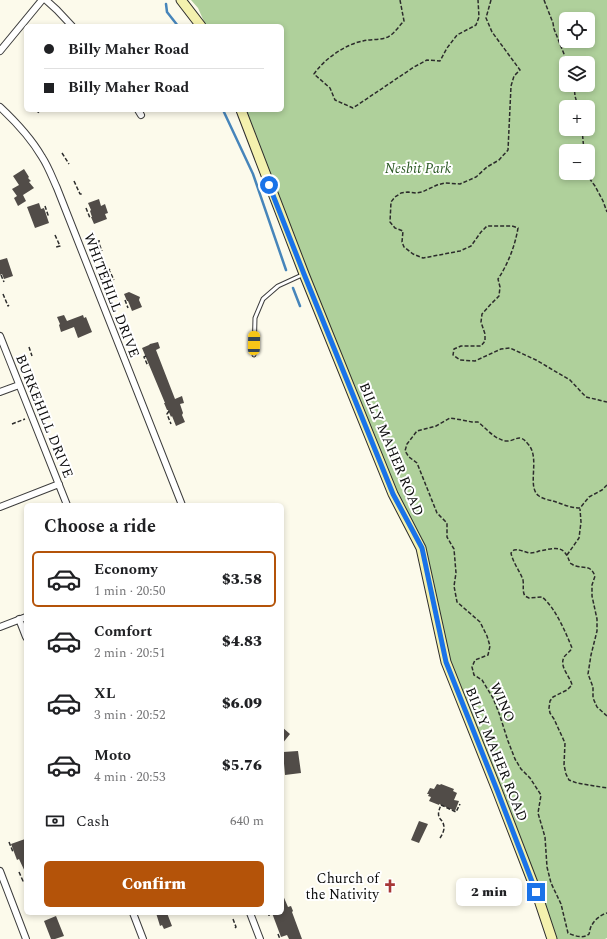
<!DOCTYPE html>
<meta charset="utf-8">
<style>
body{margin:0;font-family:Spectral,serif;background:#f2f2f2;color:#202124;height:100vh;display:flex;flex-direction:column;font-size:15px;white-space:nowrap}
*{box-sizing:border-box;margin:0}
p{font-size:13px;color:#757577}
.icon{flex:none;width:22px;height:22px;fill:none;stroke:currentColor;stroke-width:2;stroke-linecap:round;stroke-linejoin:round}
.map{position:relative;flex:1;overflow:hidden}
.panel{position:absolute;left:24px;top:503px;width:260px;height:412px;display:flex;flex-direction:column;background:#fff;border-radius:6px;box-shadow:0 2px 6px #0003}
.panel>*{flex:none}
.banner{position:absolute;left:24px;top:24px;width:260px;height:88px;border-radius:6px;box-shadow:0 2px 6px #0003;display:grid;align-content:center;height:88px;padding:0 20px;background:#fff}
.tools{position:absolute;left:559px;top:12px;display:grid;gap:8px}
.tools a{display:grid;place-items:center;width:36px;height:36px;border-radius:6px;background:#fff;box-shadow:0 2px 6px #0003;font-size:20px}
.end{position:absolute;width:18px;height:18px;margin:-9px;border:5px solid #1a73e8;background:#fff;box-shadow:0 0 0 2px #fff}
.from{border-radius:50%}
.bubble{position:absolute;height:28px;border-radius:6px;background:#fff;box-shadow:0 2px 6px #0003;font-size:13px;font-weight:800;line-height:28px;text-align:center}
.car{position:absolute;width:12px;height:24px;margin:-12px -6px;border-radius:5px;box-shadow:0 0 3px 1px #0007;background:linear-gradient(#f5c518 24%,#345 0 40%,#f5c518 0 76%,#345 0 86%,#f5c518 0)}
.banner b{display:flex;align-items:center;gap:14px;height:38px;font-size:15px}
.banner b+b{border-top:1px solid #e0e0e0}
.banner i{width:10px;height:10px;background:#202124}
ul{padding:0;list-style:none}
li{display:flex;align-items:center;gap:12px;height:56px;margin:0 8px 6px;padding:0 12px;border:2px solid transparent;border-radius:6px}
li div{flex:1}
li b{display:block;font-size:15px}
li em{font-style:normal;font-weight:800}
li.active{border-color:#b45309}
li>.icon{width:36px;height:36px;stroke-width:1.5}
h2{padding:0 20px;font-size:18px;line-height:48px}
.pay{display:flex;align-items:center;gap:10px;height:44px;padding:0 20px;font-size:15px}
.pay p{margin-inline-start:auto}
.action{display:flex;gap:8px;margin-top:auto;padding:8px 20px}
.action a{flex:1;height:46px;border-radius:6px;background:#b45309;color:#fff;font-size:16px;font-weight:800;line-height:46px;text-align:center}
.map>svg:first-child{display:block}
.forest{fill:#afd09b;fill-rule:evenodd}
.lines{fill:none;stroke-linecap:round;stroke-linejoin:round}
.stream{stroke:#4785ba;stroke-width:2.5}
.building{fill:#514c48}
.lane-casing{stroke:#3d3d3d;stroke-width:5}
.street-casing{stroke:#3d3d3d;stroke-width:8}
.secondary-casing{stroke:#2c2c2c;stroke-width:11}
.path{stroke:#2c2c2c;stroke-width:1.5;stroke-dasharray:4 2;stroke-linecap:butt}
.lane{stroke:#fff;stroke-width:3}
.street{stroke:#fff;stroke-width:6}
.secondary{stroke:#f4f1ae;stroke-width:9}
.route{stroke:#1a73e8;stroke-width:5}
.labels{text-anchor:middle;stroke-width:4;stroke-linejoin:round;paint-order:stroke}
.park-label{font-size:14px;font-style:italic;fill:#2c5924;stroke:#fff}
.street-label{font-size:14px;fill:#0a0a0a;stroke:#fff}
.poi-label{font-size:14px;fill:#0a0a0a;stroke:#fff;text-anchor:end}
</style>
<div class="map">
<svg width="607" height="939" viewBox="0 0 607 939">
<rect width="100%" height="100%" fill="#fcfaeb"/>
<path class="forest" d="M191,0h416v938l-2,1h-54l-107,-287 -20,-96 -87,-187 -98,-259h43v-84h-76l-8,-18zM566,19h22v22h-22zM566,63h22v22h-22zM566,107h22v22h-22zM566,151h22v22h-22z"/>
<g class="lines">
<path class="stream" d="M166,4l1,8 11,14
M223,110l30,64 33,96
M293,288l7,18"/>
</g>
<path class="building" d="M24,169l5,8 -1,1 3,3 -2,1 5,6 -11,7 3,6 -8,5 -4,-8 3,-2 -5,-7 7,-4 -6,-9z
M99,199l2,7 4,-2 3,9 -3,1 2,5 -13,5 -3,-7h1l-2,-6 1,-1 -3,-7z
M39,203l2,6 3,-1 5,15 -14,5 -8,-21z
M7,258l6,18 -9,3 -2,-5 -2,1v-15z
M129,292l11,5 -1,3 3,7 -10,4 -4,-10h-1l-3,-7z
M64,315l3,6 16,-6 1,3 2,-1 6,15 -14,6 -4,-11 -13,5 -2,-7 1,-1 -3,-7z
M158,342l2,6 -4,2 19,49 7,-3 2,7 -4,1 3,9 -1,2 3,7 -9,4 -4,-10 -1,1 -3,-7h-1l-3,-7h1l-23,-55 7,-3 1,-1z
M282,727l8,7 -8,10z
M298,751l3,22 -16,2 -2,-23z
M437,784l3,1 1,-1 13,5 -1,2 4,2 -3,7 5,1 -4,10 -16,-7v1l-10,-4 2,-4 -3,-1 1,-2h-2l3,-6 4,1z
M419,821l9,3 -9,19 -8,-3z
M25,839l1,3v32l-7,-15 -2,1 -6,-16z
M282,893l6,14 3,-1 2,5 -1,1 10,27h-13l-2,-4 -6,2 -9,-24h10z
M156,913h11l5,13 -8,3 -2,-4 -2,1z
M56,916l8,20 -9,3h-4l-7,-18z"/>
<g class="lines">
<g class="lane-casing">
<path id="lane" d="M254,355l1,-37 8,-19 15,-13 24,-11"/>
</g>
<g class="street-casing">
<path id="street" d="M46,0l11,10 15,16
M0,51l42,-51
M0,107c16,15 31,31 42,50 6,9 10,20 15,31l125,317
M138,110l3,5
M0,336l67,169
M0,392l19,-7
M0,507l59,-23
M19,619l7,18
M0,627l26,-10
M0,871l26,68
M133,913l10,26
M250,913l10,26"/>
</g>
<g class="secondary-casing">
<path id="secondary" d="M181,0l20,26
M241,110l63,164 89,220 28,54 25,114 51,128 39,101 16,48"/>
</g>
<path class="path" d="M400,0l4,21c-5,5 -10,13 -16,16 -7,3 -17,2 -25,4 -17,3 -39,18 -49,33l16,14 5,12 18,8 61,-41 13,-7 13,1 7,-13 10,-13 19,-10 3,-8 -1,-17
M491,0l-5,18 6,14 28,38 -6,6 -3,10 -3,64 -9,10 -12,7 -11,10 -16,7 -15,-1 -8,2 -15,7 -6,1 -8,-1 -7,1 -6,4 -4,5 -1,20 5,6 8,3 -1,11 2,5 9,7 10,4 37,-7 11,-5 10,-14 6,-6h25l6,2c-3,18 -10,36 -20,51l2,8 -1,9 -9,9 -8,9 -1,8 4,12v7l-4,5h-20l-7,3 -1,6 7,5 15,1 26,-12 9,-1 26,12 34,20 16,17 21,5
M544,0l9,23 1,6 10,25 2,9
M574,85l1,11 3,11
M36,110l3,3
M582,129l2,22
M62,153l7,11
M587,173v2l8,11 8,15 4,11
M74,181l6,13h2
M45,206l3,9 -2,1
M86,208l4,10h1
M55,235l5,11 -4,1
M100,241h-2l4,10
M110,269l-1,1 5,10
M1,275l3,7
M3,294l5,12 1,-1
M125,300l3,8
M29,347l3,9
M146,356l-2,1 4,9
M169,411l-2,3 4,10
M12,424l13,-5
M607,485l-5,5 -13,7 -9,11c-9,0 -18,-4 -27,-7 -4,-1 -10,-2 -14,-5 -13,-9 2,-38 -11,-52 -9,-12 -13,-2 -22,-3 -12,-2 -19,-12 -28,-19h-6l-10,-2 -12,-2 -14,8 -19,5 -10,13 -2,7 4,6 8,6 20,50 10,10v14l7,12 2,24 -2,13 3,16 23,20 7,14 3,10 -2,9 -13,5 -3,7 2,8 8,5 11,18 6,15 9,28 7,18 6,10 9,9 11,17 -3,18 7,24 2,30 4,16 10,21 7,29c6,3 16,6 21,1 1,-3 1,-7 3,-9 2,-5 10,-11 15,-12
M567,555l12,-17 2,-16 -1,-13
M607,716l-10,-9 -4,-9v-11l-5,-13 3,-19 6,-24v-12l-5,-23v-11l3,-9c-5,-12 -10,-7 -19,-10 -2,0 -4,-2 -6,-3 -6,-19 -14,-15 -31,-12 -2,1 -6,2 -9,2 -6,-1 -10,-4 -16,-3l-3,3c2,10 9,18 12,27 1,6 -1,11 2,16l4,2 13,-1c13,10 24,36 30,51 -2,4 -6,6 -8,9 -5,10 6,19 8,28l-5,5 -14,7 -3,4 -1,7 1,5 4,6 11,24 -1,22 2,9 3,6 8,3 30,5
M441,805l15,7 4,-8
M440,838c2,-3 4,-7 4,-10 0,-11 -10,-7 -3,-23
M9,842l4,10h1
M19,872l4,9 1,-1
M269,913v3
M233,919l3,8 -1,1
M278,934l2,5"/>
<use href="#lane" class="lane"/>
<use href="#street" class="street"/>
<use href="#secondary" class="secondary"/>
</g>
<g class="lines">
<path class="route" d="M269,185l35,89 89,220 29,54 24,114 51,128 39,102"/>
</g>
<defs>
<g id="church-bare" transform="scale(1.08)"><path d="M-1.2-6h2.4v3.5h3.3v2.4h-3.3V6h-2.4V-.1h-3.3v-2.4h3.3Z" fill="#a73736" stroke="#fff" stroke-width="2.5" paint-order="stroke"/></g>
</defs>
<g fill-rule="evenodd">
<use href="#church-bare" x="390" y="886"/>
</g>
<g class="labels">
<g class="park-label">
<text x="418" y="173">Nesbit Park</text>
</g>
<g class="street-label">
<text transform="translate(112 295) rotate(69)" y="5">WHITEHILL DRIVE</text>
<text transform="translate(45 416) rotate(68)" y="5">BURKEHILL DRIVE</text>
<text transform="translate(392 449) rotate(67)" y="5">BILLY MAHER ROAD</text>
<text transform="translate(503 702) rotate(66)" y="5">WINO</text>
<text transform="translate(497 754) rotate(68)" y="5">BILLY MAHER ROAD</text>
</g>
<g class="poi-label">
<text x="379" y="883">Church of<tspan x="379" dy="16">the Nativity</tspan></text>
</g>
</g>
</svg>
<div class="tools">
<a><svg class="icon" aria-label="locate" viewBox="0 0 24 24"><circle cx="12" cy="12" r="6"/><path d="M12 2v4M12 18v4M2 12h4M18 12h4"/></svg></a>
<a><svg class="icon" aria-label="layers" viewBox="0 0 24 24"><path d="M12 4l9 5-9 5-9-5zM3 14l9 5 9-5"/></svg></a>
<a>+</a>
<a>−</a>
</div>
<i class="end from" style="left:269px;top:185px"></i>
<i class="end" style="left:536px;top:892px"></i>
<div class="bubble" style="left:456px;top:878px;width:66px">2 min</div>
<i class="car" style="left:254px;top:343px;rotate:1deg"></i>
<div class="banner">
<b><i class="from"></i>Billy Maher Road</b>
<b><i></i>Billy Maher Road</b>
</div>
<section class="panel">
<h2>Choose a ride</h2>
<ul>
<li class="active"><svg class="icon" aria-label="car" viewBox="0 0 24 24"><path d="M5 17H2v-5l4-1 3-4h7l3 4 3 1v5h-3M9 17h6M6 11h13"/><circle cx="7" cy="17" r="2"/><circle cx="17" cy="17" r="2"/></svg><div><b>Economy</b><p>1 min · 20:50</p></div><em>$3.58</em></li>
<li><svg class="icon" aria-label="car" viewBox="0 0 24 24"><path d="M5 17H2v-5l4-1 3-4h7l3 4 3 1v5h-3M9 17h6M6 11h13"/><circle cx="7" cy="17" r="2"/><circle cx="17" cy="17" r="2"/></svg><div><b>Comfort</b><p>2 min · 20:51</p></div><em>$4.83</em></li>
<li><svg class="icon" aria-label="car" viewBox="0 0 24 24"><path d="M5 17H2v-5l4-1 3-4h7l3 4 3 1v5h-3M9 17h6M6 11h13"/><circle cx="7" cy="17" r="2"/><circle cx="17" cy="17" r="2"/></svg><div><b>XL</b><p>3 min · 20:52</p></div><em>$6.09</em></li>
<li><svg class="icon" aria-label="car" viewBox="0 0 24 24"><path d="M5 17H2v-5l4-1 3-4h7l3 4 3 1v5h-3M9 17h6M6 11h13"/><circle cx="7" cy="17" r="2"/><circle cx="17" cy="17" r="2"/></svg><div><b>Moto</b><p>4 min · 20:53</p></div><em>$5.76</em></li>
</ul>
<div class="pay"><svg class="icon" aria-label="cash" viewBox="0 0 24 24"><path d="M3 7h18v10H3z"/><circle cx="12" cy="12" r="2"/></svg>Cash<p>640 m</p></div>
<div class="action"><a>Confirm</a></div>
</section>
</div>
